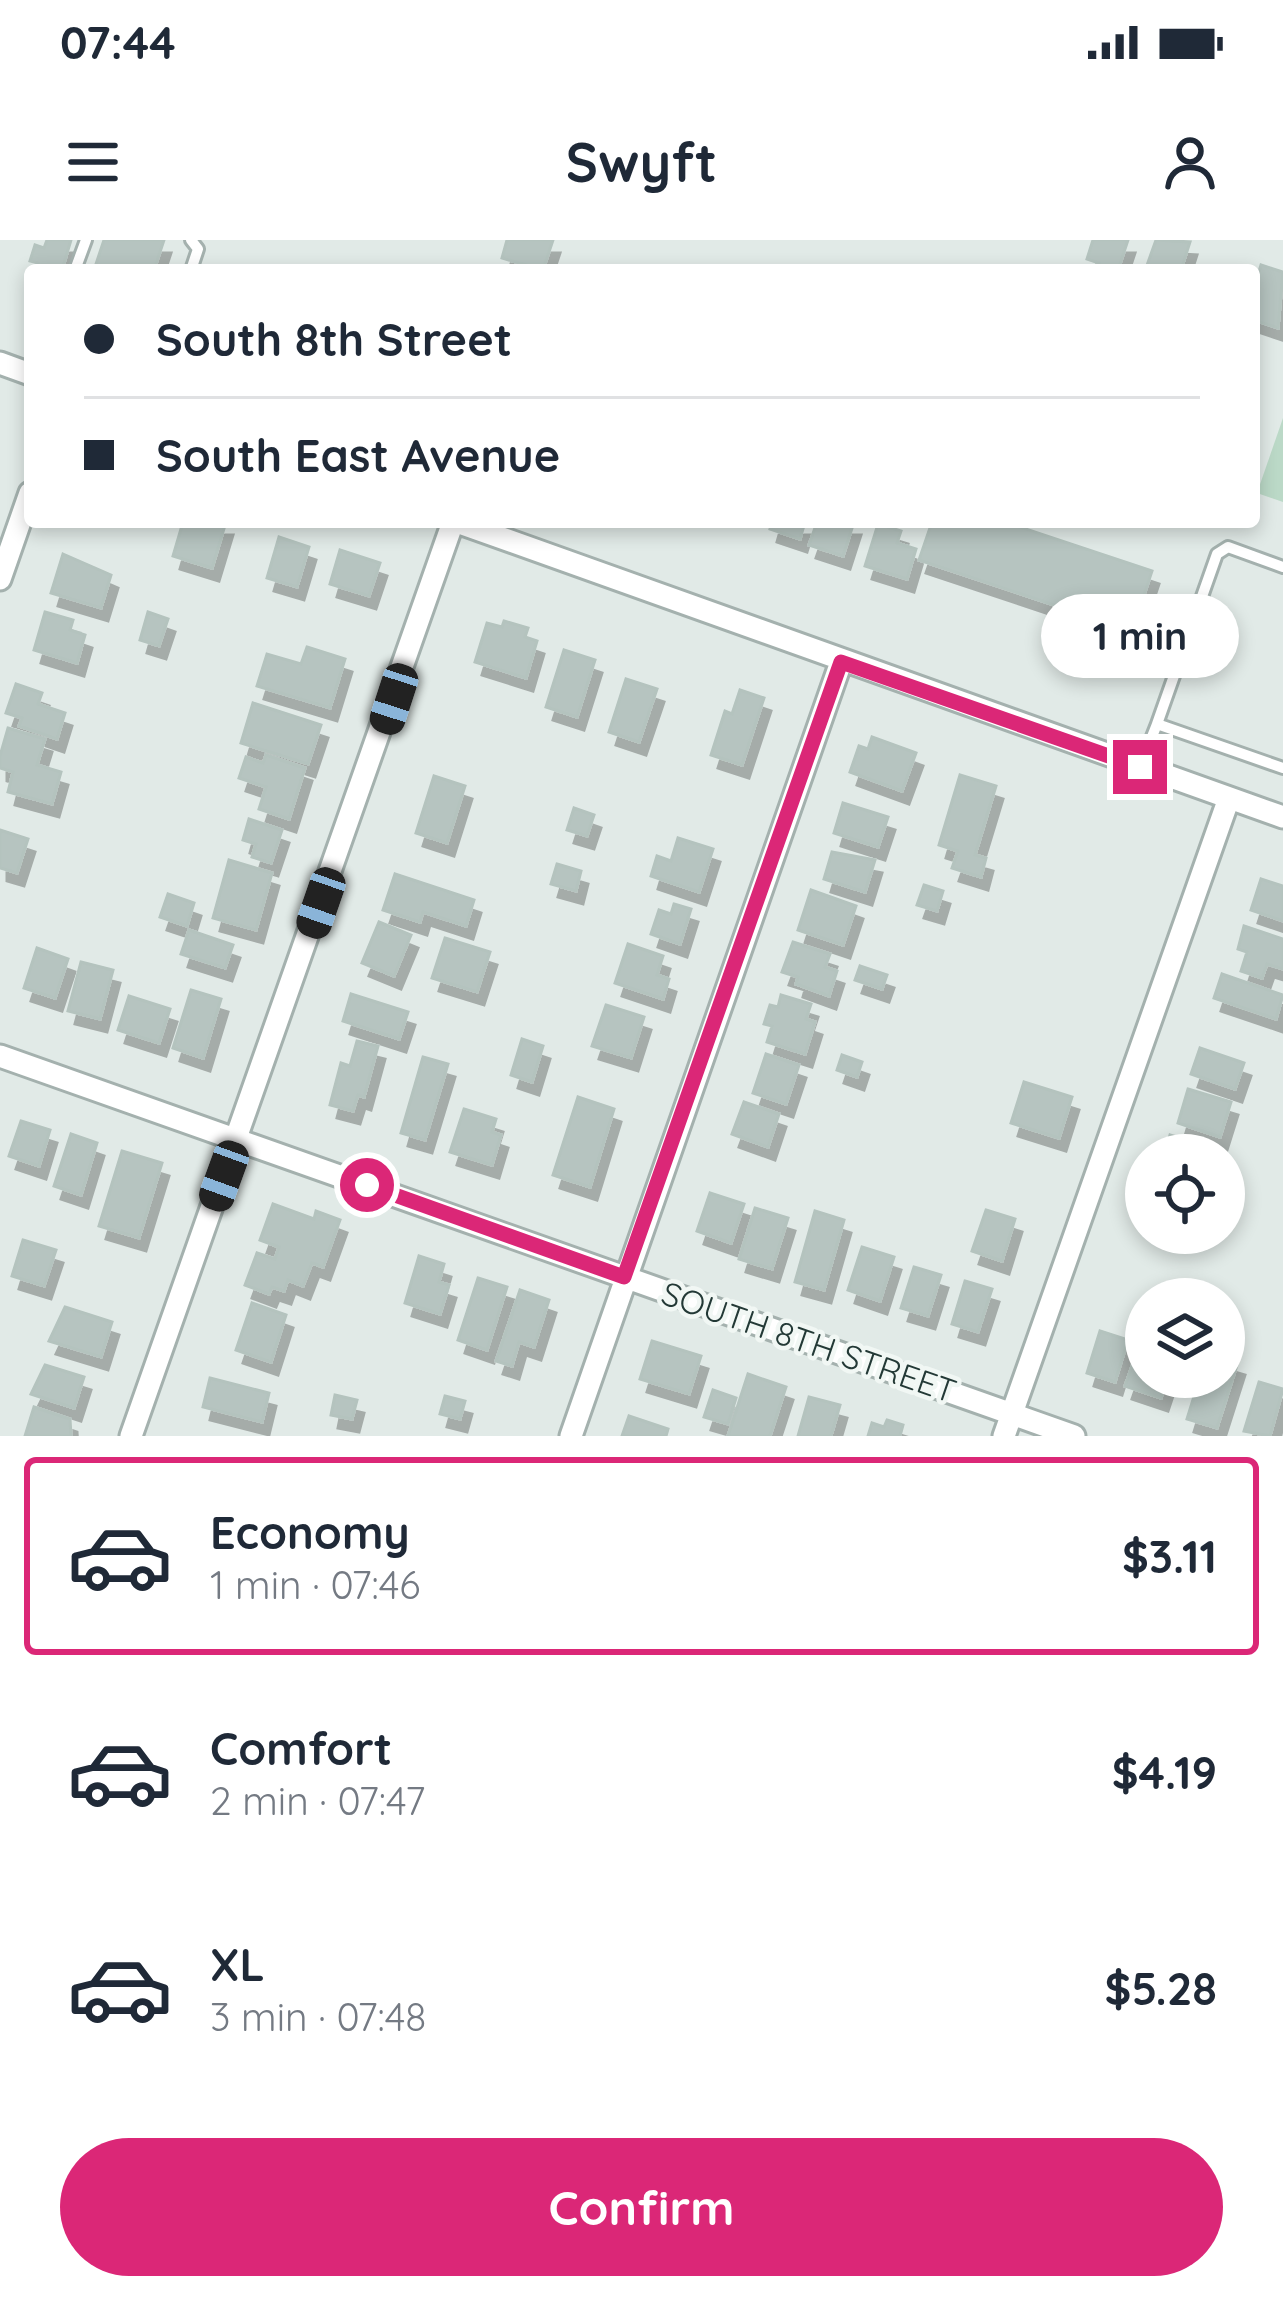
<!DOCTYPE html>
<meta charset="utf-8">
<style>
body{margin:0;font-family:Quicksand,sans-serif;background:#f6f6f7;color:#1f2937;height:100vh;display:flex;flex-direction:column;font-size:45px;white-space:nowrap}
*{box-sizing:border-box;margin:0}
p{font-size:39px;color:#747a83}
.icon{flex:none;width:66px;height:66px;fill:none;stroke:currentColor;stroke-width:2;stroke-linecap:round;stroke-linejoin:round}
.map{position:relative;height:1196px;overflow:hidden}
.side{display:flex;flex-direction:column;background:#fff;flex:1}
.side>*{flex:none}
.top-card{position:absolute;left:24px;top:24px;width:1236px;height:264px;border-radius:12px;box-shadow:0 6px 18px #0003;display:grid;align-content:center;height:264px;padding:0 60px;background:#fff}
.controls{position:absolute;left:1125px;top:894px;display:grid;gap:24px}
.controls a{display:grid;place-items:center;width:120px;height:120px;border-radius:50%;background:#fff;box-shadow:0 6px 18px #0003;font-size:60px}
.end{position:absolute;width:54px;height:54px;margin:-27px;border:15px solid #db2777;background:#fff;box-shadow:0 0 0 6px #fff}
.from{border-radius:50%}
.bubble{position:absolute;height:84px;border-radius:42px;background:#fff;box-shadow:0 6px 18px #0003;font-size:39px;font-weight:800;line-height:84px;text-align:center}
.car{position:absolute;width:36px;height:72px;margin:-36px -18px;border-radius:15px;box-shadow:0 0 9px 3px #0007;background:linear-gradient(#222 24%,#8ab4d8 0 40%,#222 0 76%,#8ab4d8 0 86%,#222 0)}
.top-card b{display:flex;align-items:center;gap:42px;height:114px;font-size:45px}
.top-card b+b{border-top:3px solid #e0e1e3}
.top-card i{width:30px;height:30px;background:#1f2937}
ul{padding:21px 0 0;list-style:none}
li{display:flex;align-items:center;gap:36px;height:198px;margin:0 24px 18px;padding:0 36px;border:6px solid transparent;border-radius:12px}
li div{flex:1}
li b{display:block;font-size:45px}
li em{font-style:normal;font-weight:800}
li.selected{border-color:#db2777}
li>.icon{width:108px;height:108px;stroke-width:1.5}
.cta{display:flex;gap:24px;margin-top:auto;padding:24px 60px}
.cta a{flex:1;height:138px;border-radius:72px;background:#db2777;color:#fff;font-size:48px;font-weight:800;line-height:138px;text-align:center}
.status{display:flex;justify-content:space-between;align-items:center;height:84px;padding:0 60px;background:#fff;direction:ltr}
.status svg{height:33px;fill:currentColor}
header{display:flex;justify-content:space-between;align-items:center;height:156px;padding:0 60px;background:#fff;font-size:54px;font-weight:800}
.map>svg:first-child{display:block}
.green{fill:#bbd9c7}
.building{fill:#b6c4c0;stroke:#b4c3be;stroke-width:3;filter:url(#shadow)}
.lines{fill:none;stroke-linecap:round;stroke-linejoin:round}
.service-casing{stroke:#a4b1ae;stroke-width:16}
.minor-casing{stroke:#a4b1ae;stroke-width:27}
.service{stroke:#fff;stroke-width:10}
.minor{stroke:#fff;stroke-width:21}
.route{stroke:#db2777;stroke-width:15}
.labels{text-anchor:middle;stroke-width:9;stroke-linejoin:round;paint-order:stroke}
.street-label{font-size:33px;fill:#233936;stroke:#f1f7f4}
</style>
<div class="status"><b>07:44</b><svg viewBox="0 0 49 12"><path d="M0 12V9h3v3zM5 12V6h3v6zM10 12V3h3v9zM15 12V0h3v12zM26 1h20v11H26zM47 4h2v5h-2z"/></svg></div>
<header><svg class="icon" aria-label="menu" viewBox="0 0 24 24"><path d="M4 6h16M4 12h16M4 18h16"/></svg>Swyft<svg class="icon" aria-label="person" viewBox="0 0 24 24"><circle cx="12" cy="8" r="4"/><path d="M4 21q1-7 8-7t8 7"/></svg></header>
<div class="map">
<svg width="1283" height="1196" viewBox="0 0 1283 1196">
<defs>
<filter id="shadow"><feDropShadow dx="7" dy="13" stdDeviation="0" flood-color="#0004"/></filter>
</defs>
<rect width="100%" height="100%" fill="#e1eae7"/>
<path class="green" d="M1283,178v84l-26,-9z"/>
<path class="building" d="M47,0h24l-9,30h-26l2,-7 -8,-2 5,-16 9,3z
M104,0h60l-10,30h-60z
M507,0h46l-10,30 -41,-12z
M1093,0h35l-10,30h-21l2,-7 -12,-4z
M1156,0l34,2 -9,28 -35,-2z
M1261,25l22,7 -5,56 -24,-8v-32z
M183,282h43l-14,46 -39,-12z
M772,282h33l-5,17 -30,-10z
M817,282h37l-11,34 -34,-11z
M932,282h73l147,49 -20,60 -213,-71z
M878,284l23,7 -4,12 19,6 -9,30 -42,-13z
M279,297l30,10 -12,40 -30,-9z
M340,310l40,13 -11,33 -39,-12z
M63,314l48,21 -10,33 -50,-15z
M45,372l28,8 -3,10 15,5 -8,28 -43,-13z
M148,372l20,7 -9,27 -19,-6z
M504,381l24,7 -3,9 12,4 -11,37 -51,-16 12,-39 15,4z
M307,407l38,12 -15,49 -73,-22 10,-32 34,10z
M564,410l31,10 -18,57 -31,-10z
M626,439l31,10 -18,53 -30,-10z
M16,444l26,9 -4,11 27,9 -8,26 -38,-13 3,-8 -16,-5z
M740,450l24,8 -22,67 -31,-10 14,-44 7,3z
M253,463l68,22 -13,39 -67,-21z
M8,488l37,11 -8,26 24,7 -9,32 -44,-12 5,-20 -13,-4v-12z
M872,497l44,16 -14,38 -52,-19 9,-26 9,3z
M266,515l39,13 -16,51 -30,-10 7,-22 -27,-9 7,-21 17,6z
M960,535l36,11 -21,69 11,3 -5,19 -29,-9 6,-17 -19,-6z
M434,536l31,10 -18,57 -31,-10z
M843,563l45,14 -10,30 -44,-14z
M574,568l20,7 -7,21 -20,-6z
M249,579l33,11 -11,33 -19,-6 4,-13 -13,-4z
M0,590l28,9 -11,34 -17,-5z
M678,598l35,11 -14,43 -48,-16 6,-20 14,5z
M832,612l43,8 -10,32 -41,-13z
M229,620l43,13 -16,57 -43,-12z
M557,624l24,7 -5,20 -25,-7z
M395,634l79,26 -8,26 -43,-14 -3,10 -37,-12z
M1261,639l22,7v35l-32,-11z
M924,645l19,6 -6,20 -20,-6z
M811,650l45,16 -13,39 -45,-15z
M168,654l26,9 -7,23 -27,-9z
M674,664l17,5 -11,35 -29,-10 8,-24 12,4z
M379,682l32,13 -17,41 -32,-13z
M1244,686l39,13v30l-16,-5 -5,14 -21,-7 6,-19 -9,-3z
M189,690l44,15 -8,23 -44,-14z
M445,698l45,14 -13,40 -45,-14z
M793,702l37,12 -5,13 12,4 -8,25 -33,-12 2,-7 -16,-5z
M628,704l35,12 -6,19 12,4 -6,20 -48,-16z
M37,708l31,11 -13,39 -31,-10z
M81,722l32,8 -13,49 -32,-8z
M860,726l27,9 -5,14 -27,-9z
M1222,734l61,21 -7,24 -62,-21z
M191,750l30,9 -18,59 -30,-10z
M351,754l57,18 -9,27 -56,-18z
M781,755l30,9 -5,15 9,3 -10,32 -38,-12 5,-16 -8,-2 6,-19 8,2z
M129,756l41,13 -11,34 -41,-13z
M606,765l38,12 -13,41 -39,-12z
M522,799l21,7 -11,36 -21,-7z
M357,801l21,5 -14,51 -6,-2 -5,16 -23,-6 11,-42 9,3z
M1200,808l44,15 -9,26 -44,-15z
M766,814l33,11 -13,39 -33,-11z
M842,815l20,7 -5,15 -20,-7z
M423,817l25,7 -23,76 -24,-7z
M1024,842l48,15 -13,41 -48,-15z
M1188,849l43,13 -11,35 -42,-14z
M578,857l36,12 -24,78 -37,-12z
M744,862l35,12 -11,33 -36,-13z
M464,869l32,10 -4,13 9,3 -9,30 -42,-13z
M21,881l29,9 -11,36 -30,-10z
M71,894l26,9 -16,52 -27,-9z
M1170,895l45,14 -2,6h-49z
M122,911l40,12 -23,75 -40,-12z
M710,953l34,11 -13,39 -34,-12z
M273,964l41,15 2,-8 24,9 -17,47 -11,-4 -9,23 -15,-6 -4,11 -12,-4 -3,7 -24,-9 12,-32 18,6 4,-12 -19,-7z
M755,968l33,10 -16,51 -33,-10z
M986,970l29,9 -13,42 -30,-10z
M815,971l29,9 -20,70 -29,-8z
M23,1000l33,10 -12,36 -32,-10z
M862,1007l32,10 -14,44 -32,-11z
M419,1016l25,8 -5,18 10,3 -9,29 -35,-11z
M914,1027l27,8 -13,41 -27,-8z
M478,1038l29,9 -20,63 -29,-10z
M965,1041l27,8 -14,43 -26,-8z
M520,1050l29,10 -15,47 -15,-5 -7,24 -16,-5z
M252,1063l34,12 -15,47 -35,-12z
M65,1067l47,15 -11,35 -52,-16z
M1100,1091l28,9 -13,42 -28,-9z
M652,1101l49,15 -12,38 -49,-15z
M1139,1106l7,3v28l21,3 -6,18 -36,-12z
M1224,1118l14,4 -21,66 -30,-9 13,-42h24z
M45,1125l39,12 -10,31 -43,-14z
M748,1134l38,13 -16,49h-42z
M210,1138l59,15 -7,29 -59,-15z
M1259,1142l24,7 -13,47 -26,-5z
M713,1150l23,8 -8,26 -24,-7z
M335,1155l22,5 -5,19 -21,-4z
M445,1156l20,5 -5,18 -20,-5z
M809,1157l31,8 -9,31h-33z
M34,1167l36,12 1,17h-46z
M629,1176l39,13 -2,7h-44z
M887,1180l16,5 -3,11h-32l4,-13 12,4z"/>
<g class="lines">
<g class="service-casing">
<path id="service" d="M191,0l7,9 -7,21
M75,30l11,-30
M1157,484l60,-170 11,-7 55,20
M1140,527l17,-43 126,44"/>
</g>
<g class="minor-casing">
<path id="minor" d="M0,123l30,11
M457,282l826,295
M0,339l30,-86
M0,816l1074,380
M131,1196l322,-914
M571,1196l270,-774
M1004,1196l225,-638"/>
</g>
<use href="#service" class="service"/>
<use href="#minor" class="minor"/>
</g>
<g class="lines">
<path class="route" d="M367,945l257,92 217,-615 299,105"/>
</g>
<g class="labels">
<g class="street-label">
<text transform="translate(809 1102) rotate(19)" y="12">SOUTH 8TH STREET</text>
</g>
</g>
</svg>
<div class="controls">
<a><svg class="icon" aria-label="locate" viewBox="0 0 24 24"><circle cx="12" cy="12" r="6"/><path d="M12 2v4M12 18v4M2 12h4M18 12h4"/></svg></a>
<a><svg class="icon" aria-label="layers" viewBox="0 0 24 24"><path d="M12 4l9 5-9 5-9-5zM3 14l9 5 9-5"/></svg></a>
</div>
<i class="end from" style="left:367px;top:945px"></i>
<i class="end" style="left:1140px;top:527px"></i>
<div class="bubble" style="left:1041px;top:354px;width:198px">1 min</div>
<i class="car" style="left:394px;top:459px;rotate:198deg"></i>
<i class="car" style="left:321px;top:663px;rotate:199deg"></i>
<i class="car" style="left:224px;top:936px;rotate:200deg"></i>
<div class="top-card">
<b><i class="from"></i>South 8th Street</b>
<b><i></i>South East Avenue</b>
</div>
</div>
<section class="side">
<ul>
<li class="selected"><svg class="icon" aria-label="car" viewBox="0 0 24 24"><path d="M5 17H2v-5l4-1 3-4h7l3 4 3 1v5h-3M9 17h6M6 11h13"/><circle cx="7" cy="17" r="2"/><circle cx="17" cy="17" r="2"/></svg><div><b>Economy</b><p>1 min · 07:46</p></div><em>$3.11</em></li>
<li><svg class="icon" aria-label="car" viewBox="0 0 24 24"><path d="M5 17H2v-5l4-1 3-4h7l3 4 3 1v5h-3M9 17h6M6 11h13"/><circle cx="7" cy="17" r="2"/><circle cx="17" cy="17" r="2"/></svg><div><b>Comfort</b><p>2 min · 07:47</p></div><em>$4.19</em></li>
<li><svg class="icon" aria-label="car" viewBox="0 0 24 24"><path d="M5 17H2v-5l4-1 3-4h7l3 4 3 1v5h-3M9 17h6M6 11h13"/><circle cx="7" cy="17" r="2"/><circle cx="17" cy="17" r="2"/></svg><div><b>XL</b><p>3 min · 07:48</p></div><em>$5.28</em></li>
</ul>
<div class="cta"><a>Confirm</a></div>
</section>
